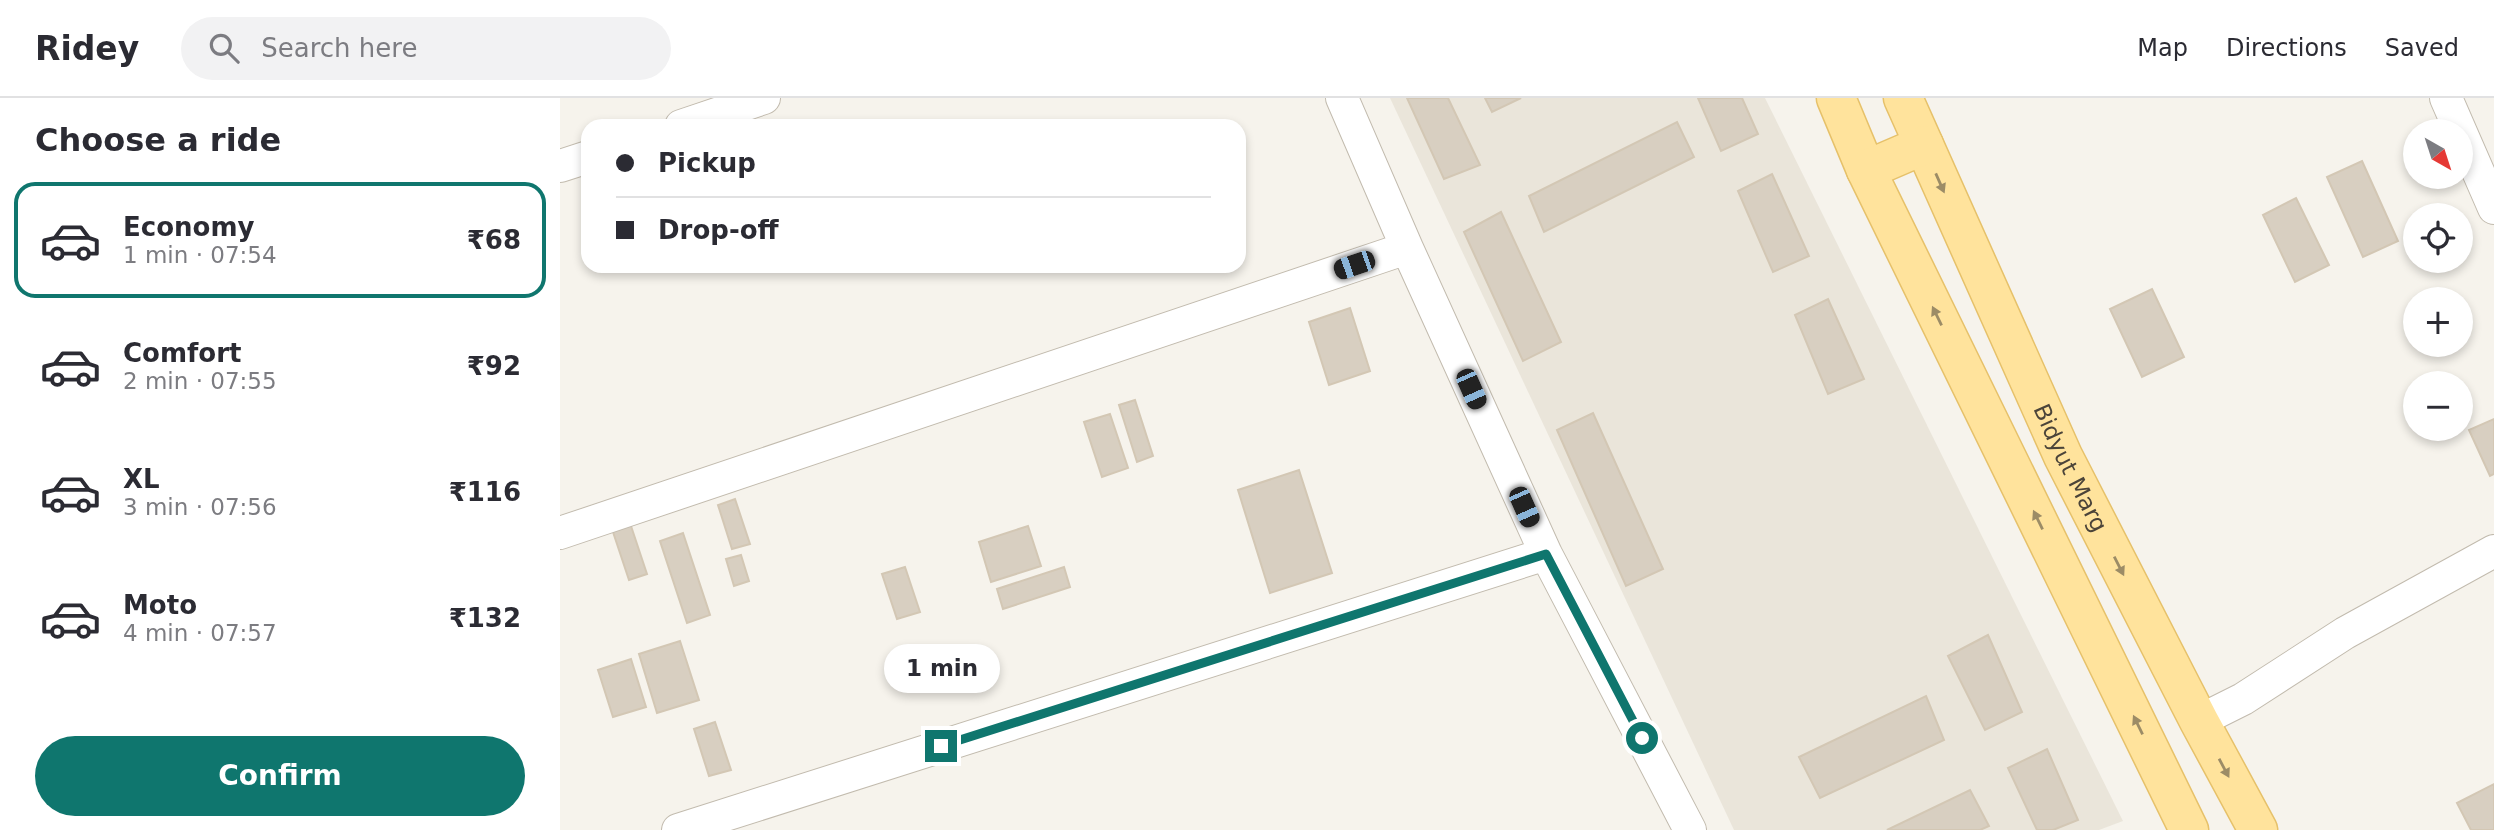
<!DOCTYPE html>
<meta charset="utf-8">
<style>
body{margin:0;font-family:"DejaVu Sans",sans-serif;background:#f2f2f3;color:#2b2b33;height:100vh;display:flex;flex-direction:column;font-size:26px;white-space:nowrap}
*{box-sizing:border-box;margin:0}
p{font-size:23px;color:#7c7c81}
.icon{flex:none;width:38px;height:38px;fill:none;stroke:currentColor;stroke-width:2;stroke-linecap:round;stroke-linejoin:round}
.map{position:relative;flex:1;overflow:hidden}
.sheet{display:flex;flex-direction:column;background:#fff;width:560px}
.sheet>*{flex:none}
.banner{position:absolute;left:21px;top:21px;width:665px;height:154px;border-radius:21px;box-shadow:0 4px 10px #0003;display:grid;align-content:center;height:154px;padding:0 35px;background:#fff}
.needle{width:46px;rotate:141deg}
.tools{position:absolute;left:1843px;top:21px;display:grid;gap:14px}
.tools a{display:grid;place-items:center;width:70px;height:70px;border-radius:50%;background:#fff;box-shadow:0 4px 10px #0003;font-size:35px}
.end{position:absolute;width:32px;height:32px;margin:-16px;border:9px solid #0f766e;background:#fff;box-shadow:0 0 0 4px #fff}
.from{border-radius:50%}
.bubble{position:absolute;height:49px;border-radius:24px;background:#fff;box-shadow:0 4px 10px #0003;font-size:23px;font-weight:800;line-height:49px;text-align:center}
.car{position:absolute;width:21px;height:42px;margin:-21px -10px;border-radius:9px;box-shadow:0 0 5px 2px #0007;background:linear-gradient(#222 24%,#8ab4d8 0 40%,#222 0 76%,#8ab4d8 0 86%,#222 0)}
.banner b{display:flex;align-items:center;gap:24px;height:66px;font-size:26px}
.banner b+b{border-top:2px solid #e1e1e2}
.banner i{width:18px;height:18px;background:#2b2b33}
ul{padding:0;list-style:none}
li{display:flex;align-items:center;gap:21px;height:116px;margin:0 14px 10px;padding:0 21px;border:4px solid transparent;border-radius:21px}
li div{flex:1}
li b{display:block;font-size:26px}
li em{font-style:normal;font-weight:800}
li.active{border-color:#0f766e}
li>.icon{width:63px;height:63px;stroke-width:1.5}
h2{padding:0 35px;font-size:32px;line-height:84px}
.button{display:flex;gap:14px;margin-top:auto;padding:14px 35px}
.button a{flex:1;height:80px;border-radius:42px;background:#0f766e;color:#fff;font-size:28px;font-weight:800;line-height:80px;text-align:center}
header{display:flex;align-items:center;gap:42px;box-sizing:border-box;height:98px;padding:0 35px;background:#fff;border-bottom:2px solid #e1e1e2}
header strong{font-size:33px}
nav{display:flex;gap:38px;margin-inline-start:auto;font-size:24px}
.search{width:490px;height:63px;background:#f2f2f3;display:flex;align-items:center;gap:18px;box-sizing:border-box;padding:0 24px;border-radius:38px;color:#7c7c81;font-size:26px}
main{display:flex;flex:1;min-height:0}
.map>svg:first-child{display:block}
.residential{fill:#eae5da}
.building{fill:#d8cfc1;stroke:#d3c7b4;stroke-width:2}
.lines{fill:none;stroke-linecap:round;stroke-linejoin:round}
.minor-casing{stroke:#c2bbae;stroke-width:34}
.primary-casing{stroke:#e6c16a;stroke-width:41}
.minor{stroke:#fff;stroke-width:32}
.primary{stroke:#ffe39c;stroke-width:38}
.oneway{fill:#9c8c66}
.route{stroke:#0f766e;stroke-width:9}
.labels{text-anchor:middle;stroke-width:6;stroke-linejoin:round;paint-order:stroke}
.street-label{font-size:23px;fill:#4b4439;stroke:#fff}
</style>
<header>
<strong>Ridey</strong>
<div class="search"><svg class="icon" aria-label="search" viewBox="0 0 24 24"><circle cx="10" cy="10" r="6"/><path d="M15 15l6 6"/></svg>Search here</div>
<nav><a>Map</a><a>Directions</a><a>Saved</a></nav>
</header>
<main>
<section class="sheet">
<h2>Choose a ride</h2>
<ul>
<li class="active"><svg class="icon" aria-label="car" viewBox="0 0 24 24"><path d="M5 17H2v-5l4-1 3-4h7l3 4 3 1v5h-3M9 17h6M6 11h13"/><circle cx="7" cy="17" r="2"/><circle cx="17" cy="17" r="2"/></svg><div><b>Economy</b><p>1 min · 07:54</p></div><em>₹68</em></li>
<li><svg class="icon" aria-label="car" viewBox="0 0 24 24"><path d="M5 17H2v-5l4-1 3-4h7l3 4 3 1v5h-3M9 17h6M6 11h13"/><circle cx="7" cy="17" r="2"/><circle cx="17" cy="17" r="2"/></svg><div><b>Comfort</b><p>2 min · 07:55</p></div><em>₹92</em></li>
<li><svg class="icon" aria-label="car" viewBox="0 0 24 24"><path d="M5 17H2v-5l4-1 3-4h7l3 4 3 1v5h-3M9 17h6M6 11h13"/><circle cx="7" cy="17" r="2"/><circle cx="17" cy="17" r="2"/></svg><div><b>XL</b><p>3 min · 07:56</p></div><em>₹116</em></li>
<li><svg class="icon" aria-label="car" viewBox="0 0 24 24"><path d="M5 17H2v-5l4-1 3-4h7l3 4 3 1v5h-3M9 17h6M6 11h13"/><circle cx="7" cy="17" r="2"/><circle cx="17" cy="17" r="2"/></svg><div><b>Moto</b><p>4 min · 07:57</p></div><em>₹132</em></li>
</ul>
<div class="button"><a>Confirm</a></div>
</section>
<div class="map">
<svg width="1934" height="732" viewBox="0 0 1934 732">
<rect width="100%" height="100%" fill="#f6f3ec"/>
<path class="residential" d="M830,0h375l358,723 -24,9h-365z"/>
<path class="building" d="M847,0h41l32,67 -36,14z
M925,0h36l-29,14z
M1138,0h44l16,36 -37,17z
M1117,24l17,35 -150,75 -15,-36z
M1802,63l36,80 -35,16 -36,-80z
M1212,76l37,82 -36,16 -35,-81z
M1736,100l33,67 -34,17 -32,-67z
M941,114l60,130 -38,19 -59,-129z
M1592,191l32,68 -42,20 -32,-68z
M1268,201l36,80 -36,15 -33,-79z
M790,210l20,63 -41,14 -20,-63z
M575,302l18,56 -16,6 -18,-57z
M1033,315l70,156 -37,17 -69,-156z
M550,316l18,54 -26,9 -18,-55z
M1934,321v55l-4,2 -21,-46z
M739,372l33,103 -62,20 -32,-103z
M175,401l15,45 -18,5 -14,-44z
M70,425l17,51 -18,6 -17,-51z
M468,428l13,40 -50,16 -12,-40z
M123,435l27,82 -23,8 -27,-82z
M181,457l8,26 -15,5 -8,-27z
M345,469l15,45 -23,7 -15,-45z
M504,469l6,20 -67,22 -6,-20z
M1428,537l34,77 -37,18 -37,-74z
M120,543l19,59 -42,13 -18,-59z
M71,561l15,48 -33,10 -15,-47z
M1366,598l18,44 -124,58 -21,-41z
M155,624l16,48 -22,6 -15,-47z
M1487,651l31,71 -25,10h-16l-29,-62z
M1934,686v46h-23l-14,-27z
M1410,692l19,36 -9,4h-93z"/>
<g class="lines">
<g class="minor-casing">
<path id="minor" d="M782,0l65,150 139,306 144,276
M1886,0l48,110
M121,28l83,-28
M0,68l28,-9
M0,435l847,-285
M1639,623l44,-22 102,-66 149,-82
M118,732l868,-276"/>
</g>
<g class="primary-casing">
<g id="primary">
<path d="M1276,0l30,72 323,660"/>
<path id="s1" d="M1343,0l160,358 136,265 59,109"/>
<path d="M1306,72l58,-25"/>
</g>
</g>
<use href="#minor" class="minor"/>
<use href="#primary" class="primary"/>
</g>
<defs><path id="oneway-solid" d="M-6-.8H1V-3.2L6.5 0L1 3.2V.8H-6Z" transform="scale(1.75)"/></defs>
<g class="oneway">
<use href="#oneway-solid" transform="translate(1380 85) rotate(66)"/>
<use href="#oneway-solid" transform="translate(1377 218) rotate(-116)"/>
<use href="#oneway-solid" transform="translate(1478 422) rotate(-116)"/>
<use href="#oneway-solid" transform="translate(1559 468) rotate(63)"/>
<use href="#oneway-solid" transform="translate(1578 627) rotate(-116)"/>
<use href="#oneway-solid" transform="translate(1664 670) rotate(62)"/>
</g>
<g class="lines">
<path class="route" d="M381,648l605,-192 96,184"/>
</g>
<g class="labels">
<g class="street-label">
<text dy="8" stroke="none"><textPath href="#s1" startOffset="406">Bidyut Marg</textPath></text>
</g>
</g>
</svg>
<div class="tools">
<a><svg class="needle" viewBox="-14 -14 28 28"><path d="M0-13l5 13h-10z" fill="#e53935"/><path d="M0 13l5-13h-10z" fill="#7c7c81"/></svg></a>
<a><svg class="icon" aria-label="locate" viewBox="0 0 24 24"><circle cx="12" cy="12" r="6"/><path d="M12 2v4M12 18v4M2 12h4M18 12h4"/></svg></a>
<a>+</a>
<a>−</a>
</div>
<i class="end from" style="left:1082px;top:640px"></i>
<i class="end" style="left:381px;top:648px"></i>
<div class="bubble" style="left:324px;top:546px;width:116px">1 min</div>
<i class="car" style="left:794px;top:167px;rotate:251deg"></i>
<i class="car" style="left:911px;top:291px;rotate:156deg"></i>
<i class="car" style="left:964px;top:409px;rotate:156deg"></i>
<div class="banner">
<b><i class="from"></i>Pickup</b>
<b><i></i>Drop-off</b>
</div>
</div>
</main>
